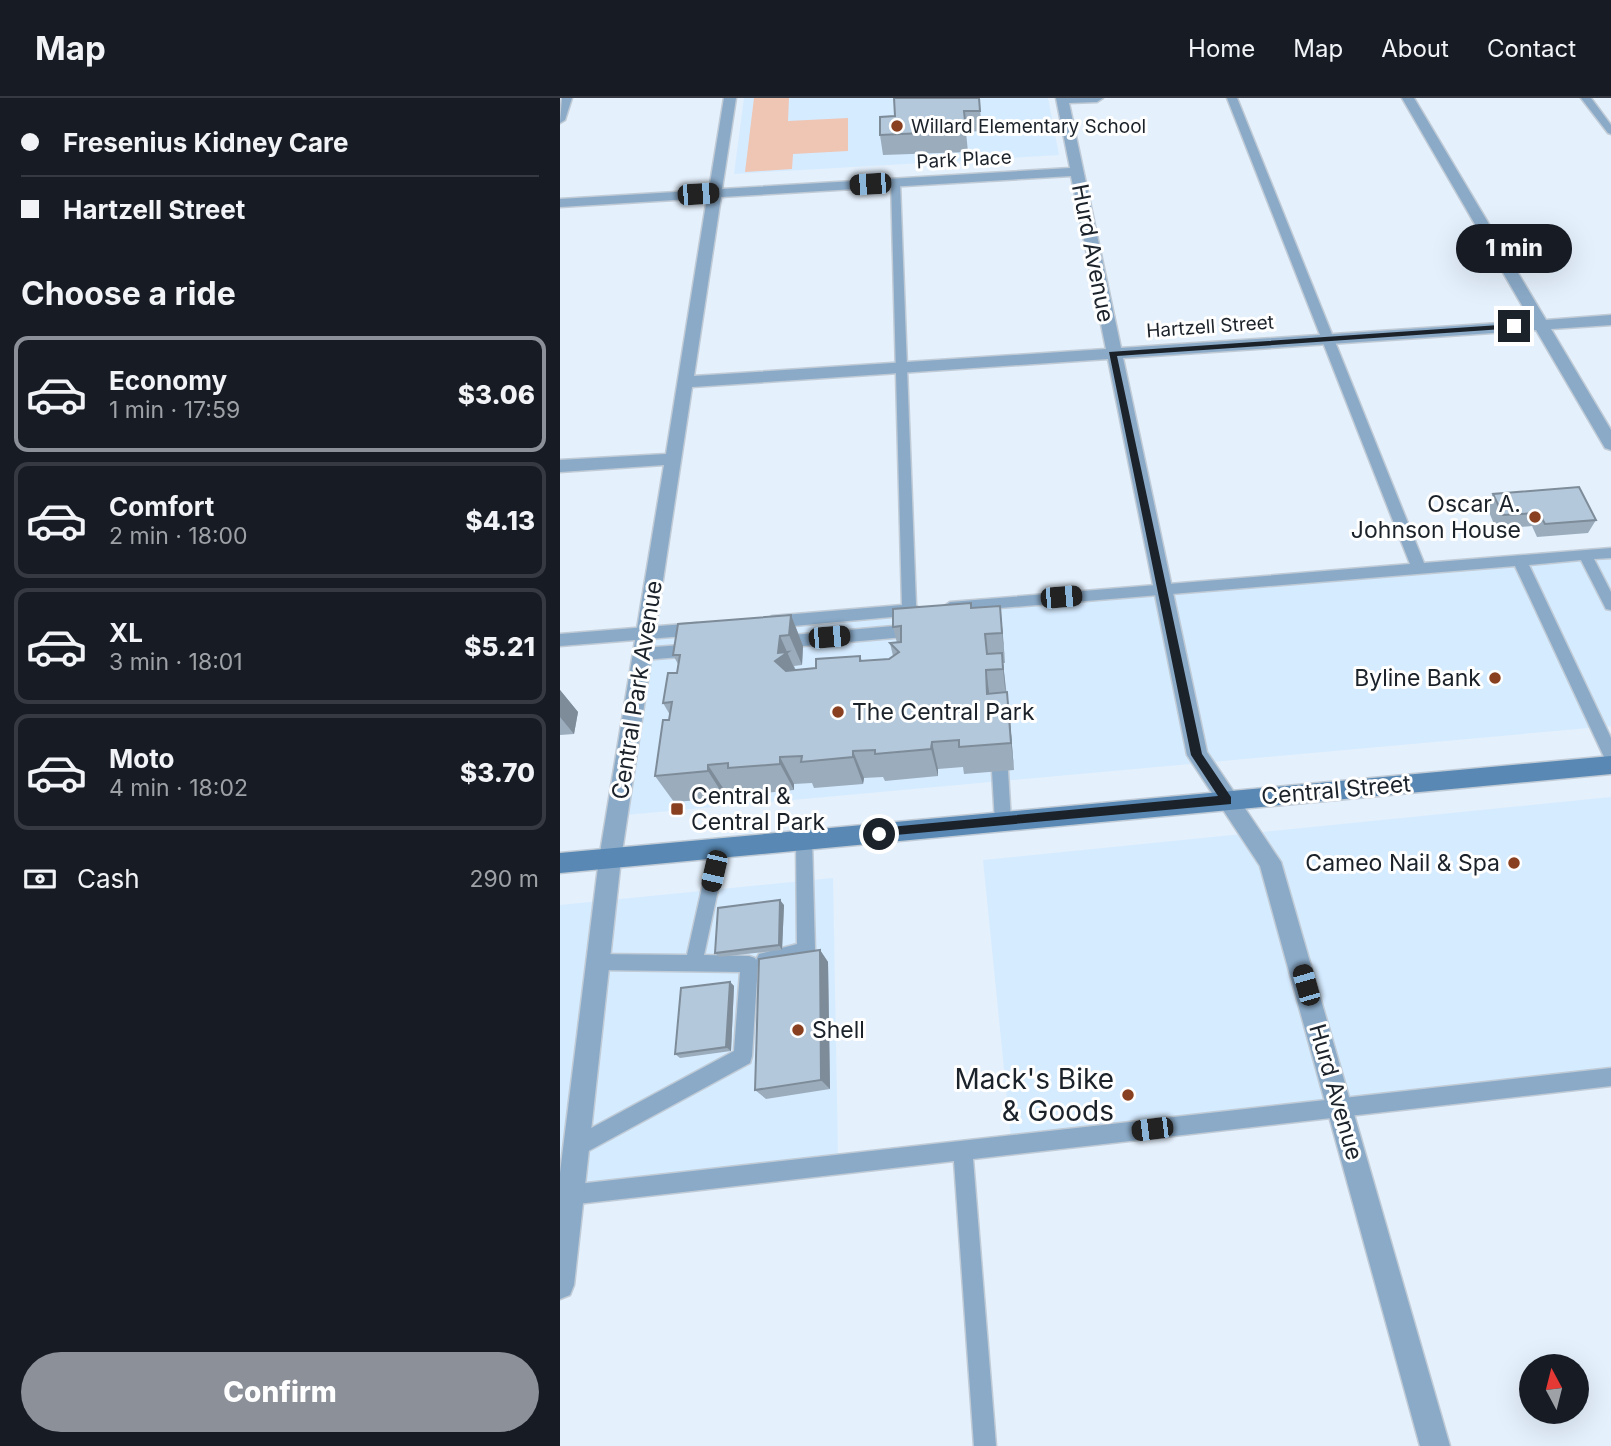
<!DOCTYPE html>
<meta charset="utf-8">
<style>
body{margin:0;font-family:Inter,sans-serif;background:#20242c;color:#f1f3f6;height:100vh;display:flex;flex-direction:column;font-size:26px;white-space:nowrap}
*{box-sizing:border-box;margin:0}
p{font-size:23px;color:#9ea1a6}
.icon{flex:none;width:38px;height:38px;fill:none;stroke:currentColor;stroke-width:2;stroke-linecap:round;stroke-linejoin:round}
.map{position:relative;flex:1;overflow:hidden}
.sheet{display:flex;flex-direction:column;background:#171b24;width:560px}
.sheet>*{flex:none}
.hud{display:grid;align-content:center;height:154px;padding:0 21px;background:#171b24}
.needle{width:46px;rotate:353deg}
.tools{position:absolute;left:959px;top:1256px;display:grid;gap:14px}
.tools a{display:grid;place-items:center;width:70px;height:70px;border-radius:50%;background:#171b24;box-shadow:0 7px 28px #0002;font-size:35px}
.end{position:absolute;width:32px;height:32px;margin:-16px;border:9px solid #1b222a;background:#fff;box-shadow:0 0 0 4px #fff}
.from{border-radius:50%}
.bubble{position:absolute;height:49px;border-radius:24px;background:#171b24;box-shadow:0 7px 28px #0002;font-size:23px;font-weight:800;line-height:49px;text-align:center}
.car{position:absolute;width:21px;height:42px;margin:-21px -10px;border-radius:9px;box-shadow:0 0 5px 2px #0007;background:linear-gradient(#222 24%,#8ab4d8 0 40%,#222 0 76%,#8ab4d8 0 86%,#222 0)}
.hud b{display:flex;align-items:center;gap:24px;height:66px;font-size:26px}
.hud b+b{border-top:2px solid #363941}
.hud i{width:18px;height:18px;background:#f1f3f6}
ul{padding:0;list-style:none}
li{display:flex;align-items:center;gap:21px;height:116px;margin:0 14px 10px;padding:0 7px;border:4px solid #363941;border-radius:14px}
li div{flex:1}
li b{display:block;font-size:26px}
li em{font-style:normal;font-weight:800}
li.selected{border-color:#8c9099}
li>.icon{width:63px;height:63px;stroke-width:1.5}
h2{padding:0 21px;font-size:32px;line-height:84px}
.pay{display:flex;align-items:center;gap:18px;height:77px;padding:0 21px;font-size:26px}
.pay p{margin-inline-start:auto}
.cta{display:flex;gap:14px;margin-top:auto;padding:14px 21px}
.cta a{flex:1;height:80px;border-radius:42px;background:#8c9099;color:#fff;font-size:28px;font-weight:800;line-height:80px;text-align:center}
header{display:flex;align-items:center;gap:42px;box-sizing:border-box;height:98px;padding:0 35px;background:#171b24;border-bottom:2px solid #363941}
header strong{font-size:33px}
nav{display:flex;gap:38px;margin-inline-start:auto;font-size:24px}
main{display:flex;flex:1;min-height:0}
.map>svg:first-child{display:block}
.built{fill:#d5ebff}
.green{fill:#efc5b4}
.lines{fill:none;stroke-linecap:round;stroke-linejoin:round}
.service-casing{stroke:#c0cbd6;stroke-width:3}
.minor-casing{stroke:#c0cbd6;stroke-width:3}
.secondary-casing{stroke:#c0cbd6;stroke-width:3}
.service{fill:#8aaac8;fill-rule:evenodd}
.minor{fill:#8aaac8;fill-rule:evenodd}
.secondary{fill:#5888b3;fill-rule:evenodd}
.wall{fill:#9bacbc}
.shaded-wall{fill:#7e8c99}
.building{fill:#b4c8db;stroke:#7e8c99;stroke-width:2}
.route{fill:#1b222a}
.poi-dot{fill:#884020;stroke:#fff;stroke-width:2.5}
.labels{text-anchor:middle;stroke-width:6;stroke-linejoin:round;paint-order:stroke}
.far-poi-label{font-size:19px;fill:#1b222a;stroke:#fff;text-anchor:start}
.far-street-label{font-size:19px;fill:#1b222a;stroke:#fff}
.street-label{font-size:23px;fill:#1b222a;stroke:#fff}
.poi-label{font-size:23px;fill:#1b222a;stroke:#fff;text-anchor:end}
.near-poi-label{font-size:28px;fill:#1b222a;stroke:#fff;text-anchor:end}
</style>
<header>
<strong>Map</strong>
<nav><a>Home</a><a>Map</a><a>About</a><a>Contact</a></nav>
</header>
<main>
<section class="sheet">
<div class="hud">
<b><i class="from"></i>Fresenius Kidney Care</b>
<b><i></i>Hartzell Street</b>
</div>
<h2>Choose a ride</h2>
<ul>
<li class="selected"><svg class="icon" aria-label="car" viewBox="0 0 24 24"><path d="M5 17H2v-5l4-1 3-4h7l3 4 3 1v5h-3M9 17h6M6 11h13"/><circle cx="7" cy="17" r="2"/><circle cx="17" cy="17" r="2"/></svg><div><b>Economy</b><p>1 min · 17:59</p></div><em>$3.06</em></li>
<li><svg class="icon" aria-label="car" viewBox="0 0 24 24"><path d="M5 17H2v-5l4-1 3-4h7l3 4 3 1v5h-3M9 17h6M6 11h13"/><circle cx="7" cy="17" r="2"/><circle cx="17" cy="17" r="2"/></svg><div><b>Comfort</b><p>2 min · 18:00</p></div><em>$4.13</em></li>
<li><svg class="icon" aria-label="car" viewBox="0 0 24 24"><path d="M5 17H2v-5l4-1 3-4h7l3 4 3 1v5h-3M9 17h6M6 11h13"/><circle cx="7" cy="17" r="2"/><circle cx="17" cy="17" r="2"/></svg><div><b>XL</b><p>3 min · 18:01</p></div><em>$5.21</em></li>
<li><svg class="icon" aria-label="car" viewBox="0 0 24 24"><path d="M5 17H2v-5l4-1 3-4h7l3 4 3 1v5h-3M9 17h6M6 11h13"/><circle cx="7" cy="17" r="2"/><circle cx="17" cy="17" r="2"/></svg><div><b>Moto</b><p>4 min · 18:02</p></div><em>$3.70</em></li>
</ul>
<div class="pay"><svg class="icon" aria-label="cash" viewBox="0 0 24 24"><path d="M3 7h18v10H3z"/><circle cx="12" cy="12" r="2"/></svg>Cash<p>290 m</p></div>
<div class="cta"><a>Confirm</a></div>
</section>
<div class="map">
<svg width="1051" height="1348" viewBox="0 0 1051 1348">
<rect width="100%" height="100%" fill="#e4f0fc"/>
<path class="built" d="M184,0h304l11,57 -325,19z
M1051,459v169l-986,89 30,-179z
M1051,699v272l-600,69 -28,-278z
M273,780l5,279 -278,32v-284z"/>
<path class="green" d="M194,0h35l-1,23 60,-3v33l-55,3 -1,15 -47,3z"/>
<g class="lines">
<g class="service-casing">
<path id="service" d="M2,0h10l-7,22 -5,3z
M667,0h10l187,465 187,-15v10l-17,1 17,33v18l-5,-1 -25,-49 -52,5 82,173v23l-6,-2 -90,-193 -565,46 -5,-1 -2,-4 7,-5 460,-38z
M1021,0h10l20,27v9l-3,-1z
M331,83l9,2 16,422 4,5 -7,5 -141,13 -7,-6 7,-6 130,-11z
M137,525l7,6 -7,6 -137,11v-12z
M356,526l7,6 -7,6 -135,12 -7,-6 7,-6z
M133,546l7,6 -7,6 -50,4 -7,-6 7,-6z
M440,666l6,2 2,5 3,51 -2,5 -6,2 -6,-2 -2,-5 -3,-51 2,-5z
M244,735l6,2 2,5 3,110 -3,6 -6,2 -41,10 -6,-2 -3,-6 3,-6 38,-10 -1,-104 2,-5z
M159,743l6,2 2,5 -23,107 45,1 6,2 3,6 -6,92 -2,7 -167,91 -7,3 -7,-3 -3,-7 3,-7 165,-89 6,-79 -142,-2 -6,-2 -3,-6 3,-6 6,-2 89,1 24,-107 2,-5z
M1051,970v18l-638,73 23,287h-22l-20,-285 -394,45v-20z"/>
</g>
<g class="minor-casing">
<path id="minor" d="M164,0h12l-14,91 348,-21 -14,-70h47l-6,4 -28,1 52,245 410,-27 -129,-223h12l132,222 65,-5v10l-60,4 60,101v20l-6,-2 -69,-118 -413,28 84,394 74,110 169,584h-30l-160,-580 -73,-111 -79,-396 -416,28 -71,472 -47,426 -4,10 -10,4v-126l39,-314 65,-394 -104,7v-12l106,-6 41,-256 -147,9v-8l149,-9zM511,78l35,173 -412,27 27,-179z"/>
</g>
<g class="secondary-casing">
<path id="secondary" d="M1051,658v18l-1051,99v-20z"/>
</g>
<use href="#service" class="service"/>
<use href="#minor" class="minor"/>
<use href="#secondary" class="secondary"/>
</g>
<path class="wall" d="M419,0l3,33 -16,1 2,20 -85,3 -3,-20 15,-19z
M933,396l103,26 -8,13 -51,4 -5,-11 -36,3 -9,-22z
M440,508l5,57h-2l7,58 4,49 -50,4 -1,-7 -25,2v7l-53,5 -2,-4 -19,1 -1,6 -49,4 -2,-5 -18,1v6l-50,5 -3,-5 -16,1v7l-51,4 -19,-26 15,-61 -7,-12 14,-30 1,-9 -5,-9 118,-40 12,31 -1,19 -8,1 2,4 20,-2 44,-12 2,5 27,-2 4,-3 -3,-13h7l-4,-16 79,-19z
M0,592l18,22 -4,22 -14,1z
M224,807l-2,45 -63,7 -4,-4z
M260,852l8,12 2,127 -64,10 -11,-9z
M170,884l4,4 -3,65 -51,7 -5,-4z"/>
<path class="shaded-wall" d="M440,508l3,30 2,27 -3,-30z
M231,517l12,31 -1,19 -13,-30z
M220,538l20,45 -12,10 -13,-30 3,-8z
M442,555l3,29 1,16 -3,-29z
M426,572l4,29 -3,-5z
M0,592l18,22 -4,22 -14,-17z
M447,594l3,29 4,49 -3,-27z
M372,644l6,27v7l-7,-27z
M293,653l11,27 -1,6 -10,-27z
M220,659l14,27v6l-14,-26z
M148,667l17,26v7l-17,-27z
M220,802l4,5 -2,45 -3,-5z
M260,852l8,12 2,127 -9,-9z
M170,884l4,4 -3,65 -5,-4z"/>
<path class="building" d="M334,0h85l1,13h-16l2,20 -86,4v-18l15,-1z
M1019,389l17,33 -51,4 -6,-11 -36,2 -10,-21z
M411,505v5l29,-2 2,27 -17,1 2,20 15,-1 1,16 -17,1 1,24 20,-2 4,51 -52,4v-7l-27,2 -1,7 -56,5v-4l-22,1v6l-52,5 1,-6 -22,1v7l-52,4v-5l-20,2v6l-53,5 8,-56h6l3,-18 -9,1 5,-30h9l3,-18h-7l5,-31 113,-9 -2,20 -9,1 -2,17 10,-1 -13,9 11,10 30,-3v-9l44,-3v5l29,-2 10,-7 -9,-9 11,-1v-16l-8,1v-18z
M220,802l-1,45 -64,8 3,-45z
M260,852l1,130 -66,10 4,-131z
M170,884l-4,65 -51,7 6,-66z"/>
<path class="route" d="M954,226l3,4 -400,28 85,398 29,43v7l-357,33v-7l5,-2 339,-32 -27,-41 -82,-403z"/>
<g class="poi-dot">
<circle cx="337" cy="28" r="7"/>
<circle cx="975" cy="419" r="7"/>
<circle cx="935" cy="580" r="7"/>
<circle cx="278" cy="614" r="7"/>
<rect x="110" y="704" width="14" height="14" rx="3.5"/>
<circle cx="954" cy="765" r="7"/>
<circle cx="238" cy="932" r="7"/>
<circle cx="568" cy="997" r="7"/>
</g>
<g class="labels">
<g class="far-poi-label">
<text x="351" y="35">Willard Elementary School</text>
</g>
<g class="far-street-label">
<text transform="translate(404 61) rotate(-3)" y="7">Park Place</text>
<text transform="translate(650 228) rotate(-4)" y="7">Hartzell Street</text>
</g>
<g class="street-label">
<text transform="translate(533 155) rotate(79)" y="8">Hurd Avenue</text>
<text transform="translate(77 592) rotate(-81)" y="8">Central Park Avenue</text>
<text transform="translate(776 692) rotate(-5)" y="8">Central Street</text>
<text transform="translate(776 994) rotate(74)" y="8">Hurd Avenue</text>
</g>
<g class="poi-label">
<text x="961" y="414">Oscar A.<tspan x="961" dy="26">Johnson House</tspan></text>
<text x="921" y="588">Byline Bank</text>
<text x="292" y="622" text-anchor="start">The Central Park</text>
<text x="131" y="706" text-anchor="start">Central &amp;<tspan x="131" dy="26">Central Park</tspan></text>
<text x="940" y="773">Cameo Nail &amp; Spa</text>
<text x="252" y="940" text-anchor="start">Shell</text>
</g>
<g class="near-poi-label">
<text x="554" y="991">Mack's Bike<tspan x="554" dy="32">&amp; Goods</tspan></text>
</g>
</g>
</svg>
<div class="tools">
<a><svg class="needle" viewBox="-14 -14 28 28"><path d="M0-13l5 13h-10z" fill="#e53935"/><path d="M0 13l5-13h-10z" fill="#9ea1a6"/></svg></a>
</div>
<i class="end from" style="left:319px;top:736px"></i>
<i class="end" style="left:954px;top:228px"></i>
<div class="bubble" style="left:896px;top:126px;width:116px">1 min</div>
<i class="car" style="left:310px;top:86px;rotate:266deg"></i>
<i class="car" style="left:138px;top:96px;rotate:86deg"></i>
<i class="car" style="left:501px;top:499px;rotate:85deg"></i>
<i class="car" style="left:269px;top:539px;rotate:85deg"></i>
<i class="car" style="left:154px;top:773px;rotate:193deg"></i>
<i class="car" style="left:746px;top:887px;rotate:344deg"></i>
<i class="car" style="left:592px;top:1031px;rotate:263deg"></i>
</div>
</main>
